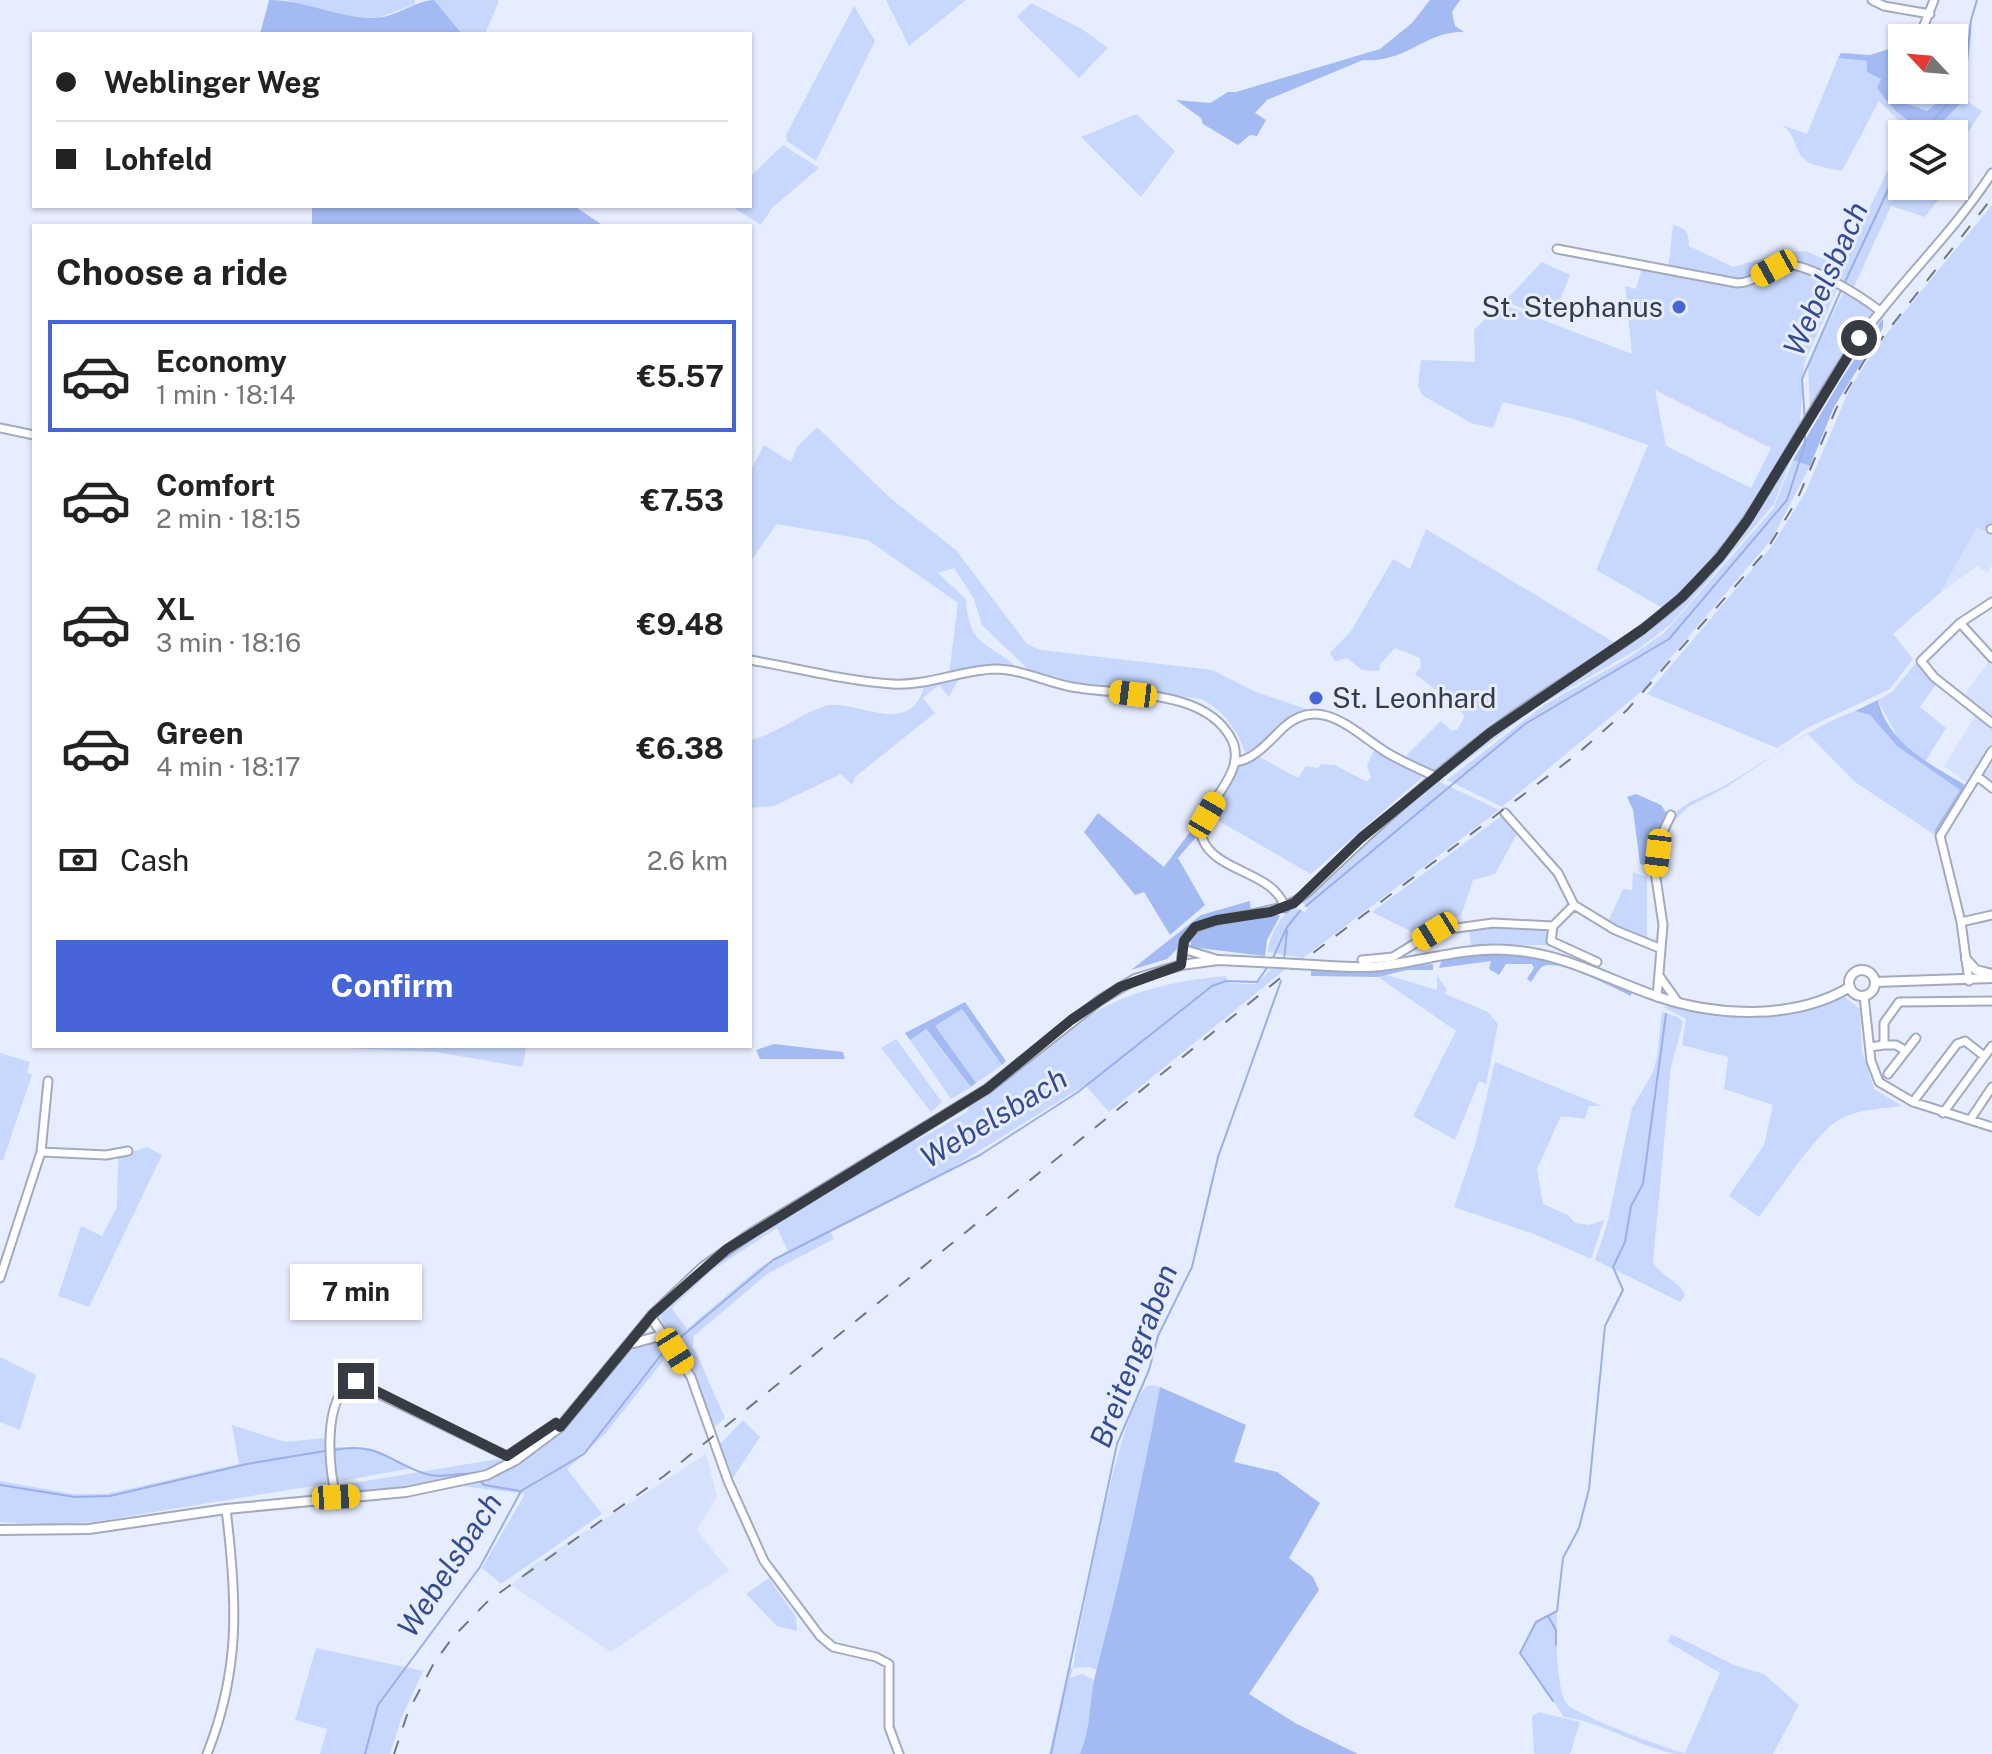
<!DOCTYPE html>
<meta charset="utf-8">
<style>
body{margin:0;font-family:"Public Sans",sans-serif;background:#f2f2f2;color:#222;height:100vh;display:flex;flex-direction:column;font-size:30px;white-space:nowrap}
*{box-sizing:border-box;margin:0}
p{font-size:26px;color:#767676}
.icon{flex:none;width:44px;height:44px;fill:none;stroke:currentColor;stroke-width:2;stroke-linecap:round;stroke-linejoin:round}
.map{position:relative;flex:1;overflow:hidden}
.details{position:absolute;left:32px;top:224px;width:720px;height:824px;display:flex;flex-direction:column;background:#fff;border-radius:0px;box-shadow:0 2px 6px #0004}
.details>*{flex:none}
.top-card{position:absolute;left:32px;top:32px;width:720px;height:176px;border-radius:0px;box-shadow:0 2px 6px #0004;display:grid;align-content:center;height:176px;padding:0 24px;background:#fff}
.needle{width:52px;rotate:296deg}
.buttons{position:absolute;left:1888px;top:24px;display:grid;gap:16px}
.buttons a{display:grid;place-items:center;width:80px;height:80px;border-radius:0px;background:#fff;box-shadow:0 2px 6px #0004;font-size:40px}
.end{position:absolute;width:36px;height:36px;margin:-18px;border:10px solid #373b43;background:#fff;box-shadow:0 0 0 4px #fff}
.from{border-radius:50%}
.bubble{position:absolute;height:56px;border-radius:0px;background:#fff;box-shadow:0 2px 6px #0004;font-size:26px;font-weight:700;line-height:56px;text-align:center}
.car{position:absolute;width:24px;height:48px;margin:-24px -12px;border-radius:10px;box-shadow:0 0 6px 2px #0007;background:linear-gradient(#f5c518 24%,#345 0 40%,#f5c518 0 76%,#345 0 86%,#f5c518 0)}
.top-card b{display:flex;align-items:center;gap:28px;height:76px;font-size:30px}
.top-card b+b{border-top:2px solid #e0e0e0}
.top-card i{width:20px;height:20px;background:#222}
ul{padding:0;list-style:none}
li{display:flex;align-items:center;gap:24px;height:112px;margin:0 16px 12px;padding:0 8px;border:4px solid transparent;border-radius:0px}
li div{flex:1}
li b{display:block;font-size:30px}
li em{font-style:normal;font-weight:700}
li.on{border-color:#4765d9}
li>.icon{width:72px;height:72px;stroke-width:1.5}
h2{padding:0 24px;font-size:36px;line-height:96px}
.pay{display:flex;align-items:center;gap:20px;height:88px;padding:0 24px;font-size:30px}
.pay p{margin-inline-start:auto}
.button{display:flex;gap:16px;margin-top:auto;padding:16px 24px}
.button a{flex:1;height:92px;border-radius:0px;background:#4765d9;color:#fff;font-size:32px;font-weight:700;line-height:92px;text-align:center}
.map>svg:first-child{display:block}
.built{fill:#d6e1fd}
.green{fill:#c8d7fd;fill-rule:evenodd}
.forest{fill:#a4baf3}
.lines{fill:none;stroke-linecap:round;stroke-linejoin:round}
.stream{stroke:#9aafe8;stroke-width:2}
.minor-casing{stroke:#a2aabe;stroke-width:11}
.major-casing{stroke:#a2aabe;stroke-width:12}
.minor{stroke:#fff;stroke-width:7}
.major{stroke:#fff;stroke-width:8}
.rail{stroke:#727782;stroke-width:2;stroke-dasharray:14 14;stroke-linecap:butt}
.major-bridge-casing{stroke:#a2aabe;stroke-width:12;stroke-linecap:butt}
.major-bridge{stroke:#fff;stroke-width:8}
.route{stroke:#373b43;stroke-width:10}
.poi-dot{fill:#4765d9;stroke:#e6edfe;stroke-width:3}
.labels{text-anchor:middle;stroke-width:6;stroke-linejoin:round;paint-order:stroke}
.poi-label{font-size:28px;fill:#373b43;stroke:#e6edfe;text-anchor:end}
.water-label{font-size:30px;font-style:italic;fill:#364b8f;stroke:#e6edfe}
</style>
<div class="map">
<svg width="1992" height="1754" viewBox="0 0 1992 1754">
<rect width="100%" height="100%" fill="#e6edfe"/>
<path class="built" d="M1977,526l15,9v30l-5,8 -10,-7 -37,27z
M1992,657v126l-12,-7 -13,7 -23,-17 34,-54 -16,-14z
M706,1454l11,42 -20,34 32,41 -118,81 -100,-67 21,-19z"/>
<path class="green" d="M285,0h130v4l-37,14 -44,-3z
M434,0h63l2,1 -14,33h-23z
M886,0h80l-57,46z
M1031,3l51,26 26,19 -29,30 -62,-61z
M854,6l21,35 -59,120 -29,-20 -1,-6z
M1838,58l29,3 14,18 -4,9c15,22 33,34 58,42l30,-30 17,11 -28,43v-20h-47l2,-3 -30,-30 -37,70c-11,-3 -31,-4 -39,-13 -9,-10 -6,-22 -21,-33l25,9z
M1902,67v23h52v-13l4,8 -31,27 -19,-8 -16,-17z
M1136,114l39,37 -34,46 -60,-60z
M1902,141v45h34l8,6 -19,25 -34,-11 -38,83 -15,-2 -34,76 -4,62 -59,103 -23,28 -54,53 -68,-39 52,-125 -74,-26 -71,-17 -10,26 -22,-5 -49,-28 -4,-10 3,-25 54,2 -1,-32 27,-26 131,50 -7,-68 11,3 7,-24 25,3 5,-43c13,3 16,7 16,21l44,21 53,-15 20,-1 35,16zM1655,390l116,58 -20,40 -85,-42z
M783,145l36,23 -47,40 -11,17 -30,-19h19v-29z
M1992,205v319l-5,8 -10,-5 -37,66 -47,41 20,25 -23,30 -81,38 -32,21 -130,-54 125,-148 33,-53 46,-107 28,-43z
M1542,262l28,13 -18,45 -47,-19z
M1843,293l28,16 1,5 -62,94 -2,-44z
M1890,307l-59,84 -39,66 -18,47 -103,120 -31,24 -105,60 -90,69 1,-5c92,-76 208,-130 285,-224 45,-55 74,-121 112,-180 13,-20 29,-49 47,-61z
M817,427l73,71 66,52 71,94 14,6 171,20 44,22 50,17 -1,2 -21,13 -38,32c-7,-24 -22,-46 -45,-57l-130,-17 -41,-11 -48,-46 -8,-26 -20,-31 -16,5 28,26c3,48 20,41 52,69l-69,6 9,-71 -90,-63 -91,-16 -27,38v-90l14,-27 27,17 6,-15z
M1793,460l17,6 -38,73 -129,151 -141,117 -55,-27 97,-75 84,-47 37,-26 108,-123z
M1426,529l189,114 -94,62 -88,68 -26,-13 -1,-4 35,-35 10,9h6l8,-14c-16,-18 -32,-27 -50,-42l6,-7 -1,-9 -25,-10 -15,16 -1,7 -17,-1 -15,-12 -12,3 -5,-8 21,-22 42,-72 17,10z
M1916,663l21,20 -17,24 26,21 -21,34 -27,-24 -20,-38 14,-8z
M959,678l-10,19 -10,-12 -16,13 12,15 -80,64 -3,8 -11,-11 -67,32 -24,2v-68c27,-6 48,-25 75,-34 29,-9 84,34 99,-19z
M1855,711l15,4 27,31 64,44 -26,38v7l-80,-53 -48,-49 -82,55 -37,19 -17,17 -12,50 8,60 -3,18c-3,-41 -16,-96 7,-133 11,-17 34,-23 51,-32 45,-26 85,-58 133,-76z
M1376,747l50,27 -115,100 -101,-58 28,-48 18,-13 42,23 8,-12 12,2 3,-4 14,1 32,17 4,-5 -4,-12z
M1436,780l63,30 -196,148 -35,-6c1,-16 12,-37 26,-45l11,5 3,-4 -7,-6 38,-39z
M1504,814l14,18 -23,42 -22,6 -12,36 -23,6 -22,12 -44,-22z
M1633,872l14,5v59l5,4 6,-3 -4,5 -47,-18 16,-35 9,1z
M1512,925l35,2 2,18 -78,1 -2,-19z
M1287,968l-178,144 -24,-27 -151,94 -104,52 4,8 -67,35 -73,62 -1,10 32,72 -12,10 -13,-36 -40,-74c6,-21 54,-55 72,-69l179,-109 5,1 51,-29 2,-6c38,-23 68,-52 102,-78 47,-35 99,-47 155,-52l1,7 29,1 15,-15zM777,1228l11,23 -29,17 -72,61 -15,-21 38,-36z
M1387,975l50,15v-15l10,15 -2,4 43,18 10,12 -12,60 -7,-3 -24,59 -42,-24 43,-85 -78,-54z
M1844,996l16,13 2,42 12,38 28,17c-20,3 -44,3 -62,13 -25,15 -62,73 -81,98l-30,-21 35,-51 9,-40 -49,-16 4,-32 -46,-12 4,-26 -23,-12c16,-4 43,8 62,8 42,1 79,-8 119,-19z
M962,1009l40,56 -26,18 -42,-57z
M1662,1012l16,5 5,5 -12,45 -18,195c8,14 26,19 32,33l-5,7 -85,-42 12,-35 25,-117 20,-34 5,-16z
M925,1029l46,58 -20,12 -41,-59z
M896,1039l46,63 -11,10 -50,-64z
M300,1046h226l-3,21 -87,-15z
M0,1053l30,9 -3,10 5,3 -29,85h-3z
M1495,1062l107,44h-13l-4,13 -24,-3 -24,53 6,35 25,11 7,8 14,2 15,-5 -13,39 -57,-25 -80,-27 21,-62z
M147,1147l15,8 -73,152 -31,-11 23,-70 21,10 15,-29 1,-50z
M652,1338l12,6 17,24 -14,-12 -62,78 -38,35 35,45 -101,70 -19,-16 43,-74 -63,-8c40,-14 79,-36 109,-66 26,-26 45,-71 81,-82z
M0,1357l36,18 -16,55 -20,-8z
M1150,1385l10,2 -21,110 -42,173 -7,-3 -17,1 -3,10 12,-4 12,6 -8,61 -6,13h-31l19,-86h5c6,-38 49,-277 77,-283z
M743,1420l17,17 -27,41 -13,-34z
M232,1425l53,17 39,-4 7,45 -232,38 -39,4 -60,-3v-41l73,13h33l133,-30z
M331,1447l42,2 40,19 -78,14z
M498,1459l6,3c-55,23 -107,27 -166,31l-2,-7z
M769,1578l27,39 1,14 -20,-5 -31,-32z
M1557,1611c-1,21 -1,75 9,92 5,10 103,47 119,50l35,-80 -52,-31 3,-8 63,31 30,9 35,31 -26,49c-31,0 -65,0 -95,0 -36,-5 -72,-31 -114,-37l-43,-64 15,-31z
M316,1648l107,23 -22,48 -11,35h-70l7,-25 -32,-9z
M1538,1712l42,10 -10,32h-36l-2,-37z"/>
<path class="forest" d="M269,0c36,0 68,18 105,18 21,0 40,-17 60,-18l28,34h-202z
M1430,0h30l-8,12 3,14 9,6c-40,-1 -56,31 -101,28l-96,40 -12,13 11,7 -9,16 -7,-1 -12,10 -35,-21 -2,-6 -25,-18 34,3 18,-11h8l144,-43 32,-26z
M1889,49l13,7v11l-10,20 16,17 19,7 31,-26 3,18 -26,27c-24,-1 -45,-23 -58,-42l4,-9 -14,-7v-11l-29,-3 3,-5 29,2z
M312,206h262l30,20h-292z
M1883,318v10l-49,79 -24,59 -17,-6 49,-82z
M1878,700c9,42 53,65 87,85l-30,50v-6l25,-39 -63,-44 -27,-31 -15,-4z
M1636,794l25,11 6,9 -14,54 -13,-4 -7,-54 -6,-13z
M1098,813l66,54 31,-42 2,11 -19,22 27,47 -35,30 -26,-43 -9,3 -51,-63z
M1250,901l1,12 -55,10 -9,7 -10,19 -10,10 -36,11 70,-55z
M1275,914l5,2 -13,24 -2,16 -75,-9 2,-13 21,-10z
M1503,952l54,8 75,31 -1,5c-16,-7 -75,-39 -89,-29 -4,3 -8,11 -11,15l-4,-3 7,-11 -2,-4h-26l-7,11 -10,-6 2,-8 -52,7 3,-9z
M1433,964v6h-26l-29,7 -67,-1v-6l46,1z
M965,1002l41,59 -4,4 -40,-56 -27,17 41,57 -5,4 -45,-58 -16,11 -5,-7z
M774,1044l69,8 2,7h-85l-4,-9z
M1160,1387l86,38 -12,37 43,10 43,31 -31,55 24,19 6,13 -70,104 48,30 61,30h-278c11,-25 9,-52 15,-78 25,-96 47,-192 65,-289z"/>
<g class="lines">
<path class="stream" d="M1922,134l43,-51 6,-63 6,-20
M1845,282l57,-122
M1805,421l-3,-42 40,-91
M1306,906l219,-182 144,-85 118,-139 18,-56v-13
M1272,960l15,-33 13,-16
M1284,960l3,-29
M681,1337l92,-77 207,-105 98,-63 134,-106 14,-5 31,1 12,-17
M334,1450c48,-9 57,15 96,25 14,3 30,-3 44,-1
M478,1479l6,6 36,6
M0,1485l75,12 35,-1 137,-32 78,-13
M1548,1616l8,14v15
M1553,1701l-33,-48 16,-31 21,-11 6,-53 16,-30 10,-39 16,-163 18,-36 -10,-23 12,-25 6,-36 12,-22 23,-170
M365,1754l13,-49 102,-138 41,-76 63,-37 80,-103
M1051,1754l66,-310 32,-74 9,-34 34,-69 26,-110 63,-176"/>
<g class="minor-casing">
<path id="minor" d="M1872,0l12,6 46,8
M1919,38l15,-38
M1557,249l180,34c18,0 29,-15 47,-18 23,-3 77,31 96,46
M0,428l34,7
M1991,529h1
M1992,602l-32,21 -39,38 13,16 58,46
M1960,623l32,35
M750,660c47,8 96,21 143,24 35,2 68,-14 102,-15 26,0 51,13 77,18 49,9 133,0 160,53 18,38 -42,71 -29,100 14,33 71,31 82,68
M1235,762c20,-2 35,-22 49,-35 37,-33 70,5 102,25 16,10 34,17 50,25
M1977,776l15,12
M1505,813l53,60 16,32 41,25 44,18
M1574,905l-21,21 -2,15 46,21
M1961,922l31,-7
M1183,949l33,10
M1362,960l31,-3 42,-26 58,-8 60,3
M1181,965c1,-8 1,-17 3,-24 12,-31 92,-18 125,-50 64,-61 129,-121 201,-173 57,-41 121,-74 173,-122 78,-73 115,-173 177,-258 42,-58 92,-104 132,-165
M1660,977l17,24
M1969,981l-8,-59 -21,-86 52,-85
M1864,996l7,65 8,21 34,20 79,25
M1657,997l6,-72 -8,-54 7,-37 9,-19
M1884,1045h12l10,6
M1870,1047l14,-2v-22l15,-21 93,-1
M1888,1074l28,-36
M1913,1102l44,-58 8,-3 19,15
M1943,1113l49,-67
M1970,1120l22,-33
M41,1152l65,3 22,-4
M0,1278l41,-126 7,-71
M667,1341l24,36 37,104 36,80 56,75 13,11 43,10 13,7v63l10,27
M336,1497c-7,-30 -14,-96 16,-116l155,75 49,-33 4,4
M207,1754c34,-85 30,-155 19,-245"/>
</g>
<g class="major-casing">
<path id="major" d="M1966,959l10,11 16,4
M1314,965c22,1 45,4 67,1 42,-5 85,-19 127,-16 57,3 99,30 151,47 59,20 136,23 191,-10
M1849 983a13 13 0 1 1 26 0a13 13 0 1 1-26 0Z
M1875,982l117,-4
M651,1317l16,24
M634,1343l25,-7
M0,1530l89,-1 137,-20 180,-17 81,-17 29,-15 44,-33 93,-113 50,-47 50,-35 234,-143 113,-89 35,-21 46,-14 37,-5 41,2"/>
</g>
<use href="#minor" class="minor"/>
<use href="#major" class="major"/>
<path class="rail" d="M394,1754l14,-42 26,-49 19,-26 35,-36 176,-125 625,-505 287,-216 51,-45 139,-159 31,-51 39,-91 28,-48 128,-163"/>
<g class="major-bridge-casing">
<path id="major-bridge" d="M1259,962l55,3"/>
</g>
<use href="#major-bridge" class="major-bridge"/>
</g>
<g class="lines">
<path class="route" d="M356,1381l151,75 49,-33 4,4 93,-113 74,-65 260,-160 84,-69 49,-33 61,-22 3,-24 11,-14 22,-7 53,-8 24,-9 67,-65 129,-105 153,-104 39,-32 38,-40 27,-36 112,-183"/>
</g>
<g class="poi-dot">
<circle cx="1679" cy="307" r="8"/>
<circle cx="1316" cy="698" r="8"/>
</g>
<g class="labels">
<g class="poi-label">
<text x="1663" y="317">St. Stephanus</text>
<text x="1332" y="708" text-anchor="start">St. Leonhard</text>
</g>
<g class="water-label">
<text transform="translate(1826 279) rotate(-66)" y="10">Webelsbach</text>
<text transform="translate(994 1118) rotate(-31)" y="10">Webelsbach</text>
<text transform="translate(1134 1356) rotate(-69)" y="10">Breitengraben</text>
<text transform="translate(450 1565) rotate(-57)" y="10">Webelsbach</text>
</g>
</g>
</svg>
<div class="buttons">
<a><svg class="needle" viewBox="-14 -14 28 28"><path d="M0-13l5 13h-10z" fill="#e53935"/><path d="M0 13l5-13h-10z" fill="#767676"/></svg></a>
<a><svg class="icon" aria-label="layers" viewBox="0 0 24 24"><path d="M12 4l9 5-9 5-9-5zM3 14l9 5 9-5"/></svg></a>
</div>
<i class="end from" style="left:1859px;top:338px"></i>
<i class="end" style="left:356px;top:1381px"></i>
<div class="bubble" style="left:290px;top:1264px;width:132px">7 min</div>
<i class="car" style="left:1774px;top:268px;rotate:241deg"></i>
<i class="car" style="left:1133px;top:694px;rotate:277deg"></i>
<i class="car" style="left:1207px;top:815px;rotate:30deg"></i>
<i class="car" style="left:1658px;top:853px;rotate:187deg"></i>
<i class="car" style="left:1435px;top:931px;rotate:238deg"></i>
<i class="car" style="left:675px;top:1351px;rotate:148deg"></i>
<i class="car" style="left:336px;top:1497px;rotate:87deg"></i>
<div class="top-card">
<b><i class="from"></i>Weblinger Weg</b>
<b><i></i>Lohfeld</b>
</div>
<section class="details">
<h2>Choose a ride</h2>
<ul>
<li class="on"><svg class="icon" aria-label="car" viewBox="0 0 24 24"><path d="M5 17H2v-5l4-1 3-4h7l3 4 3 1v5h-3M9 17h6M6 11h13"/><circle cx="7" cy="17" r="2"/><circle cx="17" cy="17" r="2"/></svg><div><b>Economy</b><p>1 min · 18:14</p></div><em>€5.57</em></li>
<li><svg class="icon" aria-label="car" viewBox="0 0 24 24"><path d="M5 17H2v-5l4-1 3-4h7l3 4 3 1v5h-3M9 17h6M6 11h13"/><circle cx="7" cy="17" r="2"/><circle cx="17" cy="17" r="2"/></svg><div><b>Comfort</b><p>2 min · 18:15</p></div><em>€7.53</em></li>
<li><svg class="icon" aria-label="car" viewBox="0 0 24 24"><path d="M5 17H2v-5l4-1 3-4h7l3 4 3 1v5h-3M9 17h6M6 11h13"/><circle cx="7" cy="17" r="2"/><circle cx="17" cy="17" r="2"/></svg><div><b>XL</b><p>3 min · 18:16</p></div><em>€9.48</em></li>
<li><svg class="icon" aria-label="car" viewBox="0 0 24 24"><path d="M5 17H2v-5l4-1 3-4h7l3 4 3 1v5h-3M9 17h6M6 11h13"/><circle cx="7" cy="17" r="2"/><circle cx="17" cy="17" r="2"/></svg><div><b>Green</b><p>4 min · 18:17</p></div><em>€6.38</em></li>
</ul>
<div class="pay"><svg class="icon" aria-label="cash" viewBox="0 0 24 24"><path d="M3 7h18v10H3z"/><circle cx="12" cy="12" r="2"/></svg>Cash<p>2.6 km</p></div>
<div class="button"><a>Confirm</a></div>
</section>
</div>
